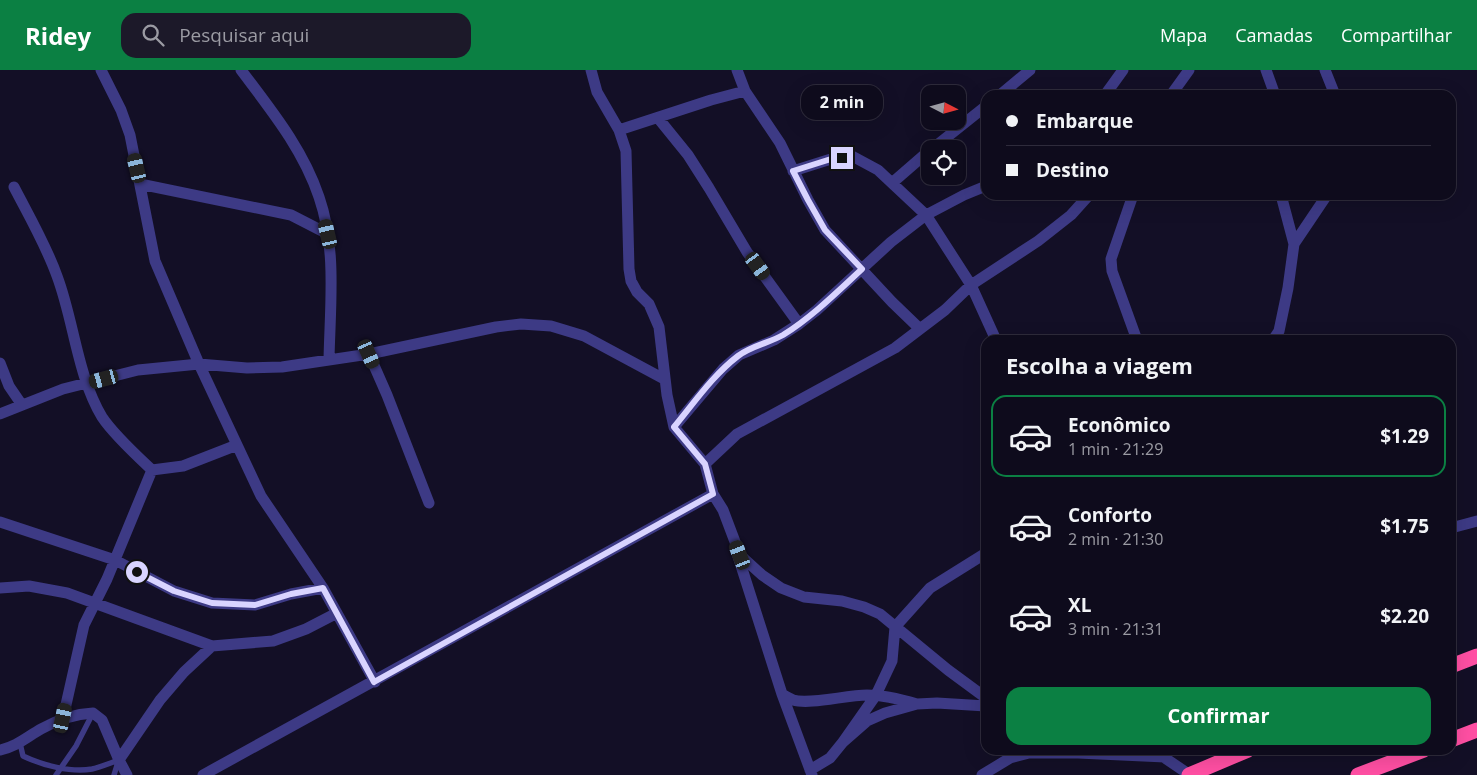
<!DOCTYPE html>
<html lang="pt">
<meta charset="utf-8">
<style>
body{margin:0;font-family:"Open Sans",sans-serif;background:#1c1929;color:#f1f3f6;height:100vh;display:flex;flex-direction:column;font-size:19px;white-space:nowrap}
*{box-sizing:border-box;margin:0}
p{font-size:16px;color:#9b9ba3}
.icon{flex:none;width:28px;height:28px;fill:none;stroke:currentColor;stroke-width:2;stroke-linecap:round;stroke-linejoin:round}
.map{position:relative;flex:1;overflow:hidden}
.side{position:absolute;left:981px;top:265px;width:475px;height:420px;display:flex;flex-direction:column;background:#0e0b1c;border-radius:15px;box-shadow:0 5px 20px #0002,0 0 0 1px #2e2b3b}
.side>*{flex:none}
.top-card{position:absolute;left:981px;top:20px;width:475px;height:110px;border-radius:15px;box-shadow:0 5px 20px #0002,0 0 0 1px #2e2b3b;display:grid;align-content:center;height:110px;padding:0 25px;background:#0e0b1c}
.needle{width:32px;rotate:96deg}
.fabs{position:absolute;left:921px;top:15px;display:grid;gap:10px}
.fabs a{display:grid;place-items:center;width:45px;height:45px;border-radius:10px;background:#0e0b1c;box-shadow:0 5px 20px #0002,0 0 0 1px #2e2b3b;font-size:25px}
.end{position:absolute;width:22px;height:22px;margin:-11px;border:6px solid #d9d4ff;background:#111;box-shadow:0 0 0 2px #111}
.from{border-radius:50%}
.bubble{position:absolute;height:35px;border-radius:15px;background:#0e0b1c;box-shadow:0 5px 20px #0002,0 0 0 1px #2e2b3b;font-size:16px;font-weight:700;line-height:35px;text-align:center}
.car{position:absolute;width:15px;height:30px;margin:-15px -8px;border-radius:6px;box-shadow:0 0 4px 1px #0007;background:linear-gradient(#222 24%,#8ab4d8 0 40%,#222 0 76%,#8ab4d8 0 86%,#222 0)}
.top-card b{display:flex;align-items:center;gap:18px;height:48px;font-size:19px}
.top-card b+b{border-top:1px solid #2e2b3b}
.top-card i{width:12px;height:12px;background:#f1f3f6}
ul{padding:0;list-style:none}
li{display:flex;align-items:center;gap:15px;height:82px;margin:0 10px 8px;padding:0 15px;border:2px solid transparent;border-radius:15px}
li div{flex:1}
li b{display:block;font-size:19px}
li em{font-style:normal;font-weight:700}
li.current{border-color:#0b8043}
li>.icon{width:45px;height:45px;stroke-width:1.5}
h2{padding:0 25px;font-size:22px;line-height:60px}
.cta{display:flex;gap:10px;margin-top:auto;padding:10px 25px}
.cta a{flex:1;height:58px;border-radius:15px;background:#0b8043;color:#fff;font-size:20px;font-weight:700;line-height:58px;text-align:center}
header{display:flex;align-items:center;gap:30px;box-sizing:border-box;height:70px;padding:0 25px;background:#0b8043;color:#fff}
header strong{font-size:24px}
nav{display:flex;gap:28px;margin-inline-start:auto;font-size:18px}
.search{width:350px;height:45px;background:#1c1929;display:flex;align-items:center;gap:12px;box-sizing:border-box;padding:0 18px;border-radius:15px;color:#9b9ba3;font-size:19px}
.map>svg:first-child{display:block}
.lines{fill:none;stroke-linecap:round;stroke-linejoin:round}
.service{stroke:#3d3a85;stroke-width:5.5}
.minor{stroke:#3d3a85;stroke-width:11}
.motorway{stroke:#ff4fa3;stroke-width:15}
.route{stroke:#d9d4ff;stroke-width:6}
</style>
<header>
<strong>Ridey</strong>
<div class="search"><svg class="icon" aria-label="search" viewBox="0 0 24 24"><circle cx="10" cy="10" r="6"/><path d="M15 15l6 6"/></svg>Pesquisar aqui</div>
<nav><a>Mapa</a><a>Camadas</a><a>Compartilhar</a></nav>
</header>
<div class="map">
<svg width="1477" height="705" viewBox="0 0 1477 705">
<rect width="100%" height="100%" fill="#130f26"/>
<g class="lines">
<path class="service" d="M20,673l3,13c19,9 48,17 69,13 9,-2 18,-6 27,-9
M56,705l20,-29 17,-33
M114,705l4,-13"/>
<path class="minor" d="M101,0l20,40 9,25 25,126 44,103 62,132 62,92 52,94
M241,0c30,40 62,79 78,127 18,52 11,109 10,163
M591,0l6,22 22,38 7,21 3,118 2,12 6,11 12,12 10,23 8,68 7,32 31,37 8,30 10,16 17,45 22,20 19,13 23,9 38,4 22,6 16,7 68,56 38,28
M737,0l8,21 35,52 28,57 17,30 67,72 28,27
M1266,0l9,25
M1325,0l10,25
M1000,25l30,-25
M1105,25l18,-25
M1171,25l18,-25
M658,48l30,37 21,33 38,64 52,72
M619,60l92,-30 34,-9
M932,79l54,-43
M793,101l38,-12 21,-3 26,14 48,45 45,70 25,55
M892,113l38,-33
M140,114l151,31 37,19
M14,117c15,29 32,58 43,89 17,45 20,99 45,141 12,18 34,38 50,53l31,-4 54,-21
M1133,125l-22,64 1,12 25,69
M1294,174l33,-49
M1273,270l6,-9 9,-43 6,-44 -13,-49
M369,284l18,41 42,108
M0,293l9,23 13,19
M0,344l63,-25 75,-19 61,-6 48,4 35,-1 87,-13 127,-27 25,-3 30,2 33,10 80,43
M674,357l49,-58 16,-14 35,-15 25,-16 18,-14 74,-68 35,-27 38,-20 22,-9
M705,394l32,-30 158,-86 50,-38 26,-25 67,-44 33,-26 18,-20
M0,452l115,38 59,31 38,12 43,2 36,-11 32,-6
M1451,458l26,-7
M737,483l45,141c3,2 7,4 11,6 17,5 53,-5 74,-5 17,0 33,4 50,9
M0,518l29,-2 38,7 145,53
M782,624l30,81
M63,648l21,-93 23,-46 45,-109
M843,672l33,-47 16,-34 3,-34 35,-39 56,-35
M0,680c16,-3 27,-13 41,-21 16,-9 33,-15 52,-16l9,7 17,40 8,15
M1159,684l31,21
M119,690l41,-60 24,-28 28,-26 61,-5 33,-12 31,-16
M810,700l20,-12 13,-16 24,-21 18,-8 32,-9 20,-1 49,3
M203,705l510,-281
M982,705l28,-17 19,-5h49l87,4"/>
<path class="motorway" d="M1451,596l26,-10
M1451,670l26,-10
M1189,705l59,-25
M1358,705l66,-25"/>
</g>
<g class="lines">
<path class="route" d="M137,502l37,19 38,12 43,2 36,-11 32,-6 51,94 339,-188 -8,-30 -31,-37c20,-24 39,-52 64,-71 13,-10 31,-13 45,-21 29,-18 54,-43 79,-66l-37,-39 -17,-30 -15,-29 38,-12 11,-1"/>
</g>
</svg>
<div class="fabs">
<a><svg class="needle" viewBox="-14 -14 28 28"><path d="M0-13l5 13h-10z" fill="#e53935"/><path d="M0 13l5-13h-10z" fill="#9b9ba3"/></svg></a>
<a><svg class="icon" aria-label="locate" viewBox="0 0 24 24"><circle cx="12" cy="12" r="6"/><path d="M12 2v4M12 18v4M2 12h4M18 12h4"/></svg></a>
</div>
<i class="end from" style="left:137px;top:502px"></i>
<i class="end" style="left:842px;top:88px"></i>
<div class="bubble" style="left:801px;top:15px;width:82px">2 min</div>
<i class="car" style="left:137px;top:98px;rotate:347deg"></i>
<i class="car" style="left:328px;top:164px;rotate:347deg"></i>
<i class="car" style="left:758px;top:196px;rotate:144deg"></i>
<i class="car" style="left:369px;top:284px;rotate:156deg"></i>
<i class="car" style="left:104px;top:309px;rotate:255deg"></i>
<i class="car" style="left:740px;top:485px;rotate:339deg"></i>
<i class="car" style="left:63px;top:648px;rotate:12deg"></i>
<div class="top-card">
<b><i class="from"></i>Embarque</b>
<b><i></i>Destino</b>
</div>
<section class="side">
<h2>Escolha a viagem</h2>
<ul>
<li class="current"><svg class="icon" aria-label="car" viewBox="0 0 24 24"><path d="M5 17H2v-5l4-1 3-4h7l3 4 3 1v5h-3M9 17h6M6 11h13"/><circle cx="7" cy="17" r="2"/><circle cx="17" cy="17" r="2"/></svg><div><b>Econômico</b><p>1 min · 21:29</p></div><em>$1.29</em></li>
<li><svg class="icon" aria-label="car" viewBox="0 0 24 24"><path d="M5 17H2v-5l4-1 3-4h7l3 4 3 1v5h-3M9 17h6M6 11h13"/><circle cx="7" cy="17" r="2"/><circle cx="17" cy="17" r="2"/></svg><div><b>Conforto</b><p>2 min · 21:30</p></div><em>$1.75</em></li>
<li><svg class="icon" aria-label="car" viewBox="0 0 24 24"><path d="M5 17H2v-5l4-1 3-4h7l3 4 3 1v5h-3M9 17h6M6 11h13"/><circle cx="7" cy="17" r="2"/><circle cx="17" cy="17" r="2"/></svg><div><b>XL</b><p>3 min · 21:31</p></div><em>$2.20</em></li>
</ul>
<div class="cta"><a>Confirmar</a></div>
</section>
</div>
